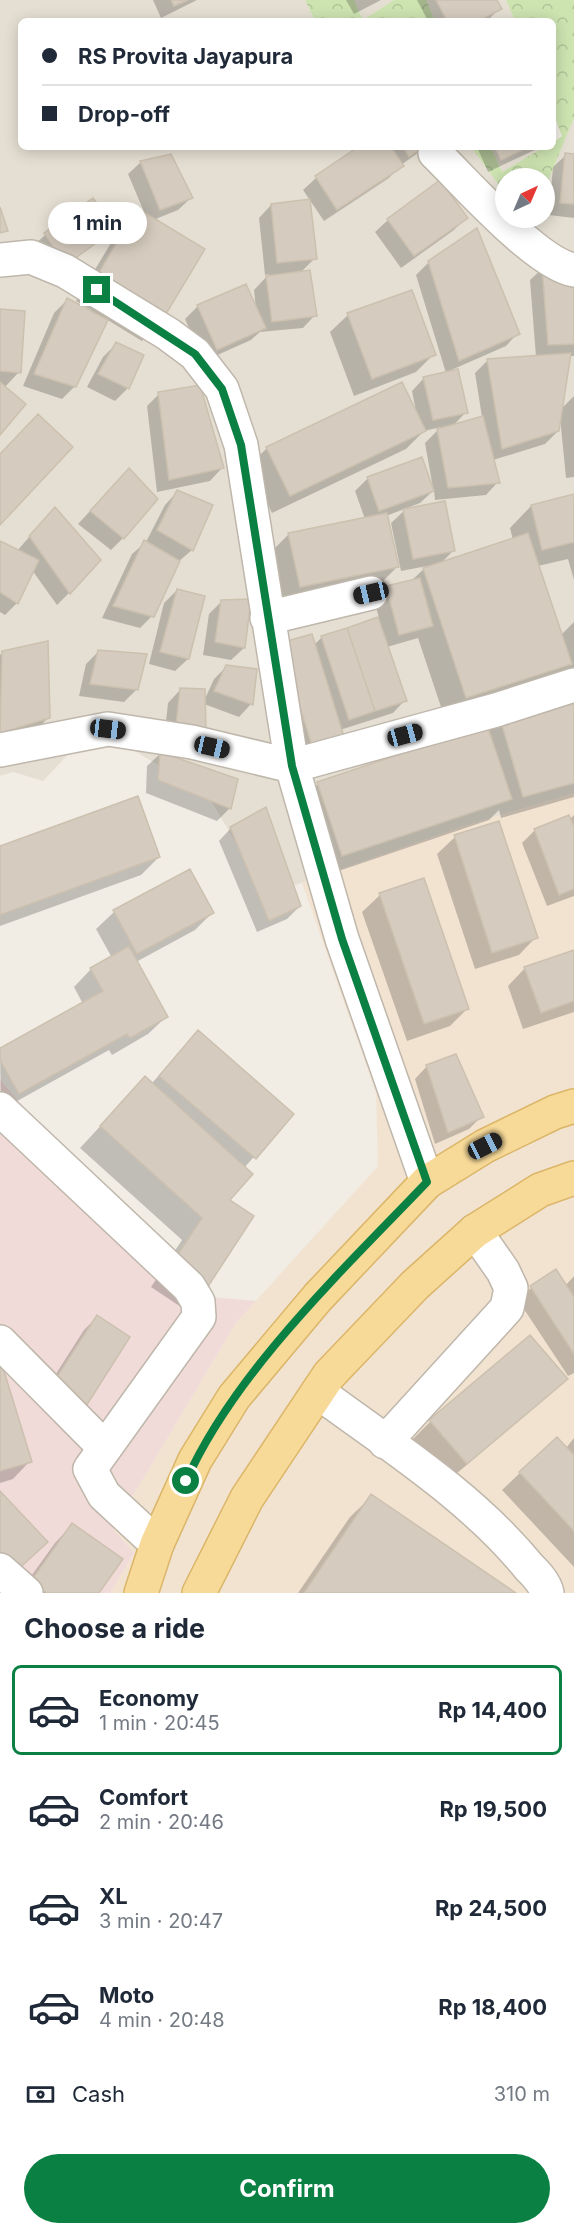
<!DOCTYPE html>
<meta charset="utf-8">
<style>
body{margin:0;font-family:Inter,sans-serif;background:#f2f2f3;color:#1f2937;height:100vh;display:flex;flex-direction:column;font-size:22px;white-space:nowrap}
*{box-sizing:border-box;margin:0}
p{font-size:20px;color:#747a83}
.icon{flex:none;width:33px;height:33px;fill:none;stroke:currentColor;stroke-width:2;stroke-linecap:round;stroke-linejoin:round}
.map{position:relative;height:1593px;overflow:hidden}
.drawer{display:flex;flex-direction:column;background:#fff;flex:1}
.drawer>*{flex:none}
.guide{position:absolute;left:18px;top:18px;width:538px;height:132px;border-radius:9px;box-shadow:0 3px 15px #0003;display:grid;align-content:center;height:132px;padding:0 24px;background:#fff}
.needle{width:39px;rotate:44deg}
.buttons{position:absolute;left:495px;top:168px;display:grid;gap:12px}
.buttons a{display:grid;place-items:center;width:60px;height:60px;border-radius:50%;background:#fff;box-shadow:0 3px 15px #0003;font-size:30px}
.end{position:absolute;width:27px;height:27px;margin:-14px;border:8px solid #0b8043;background:#fff;box-shadow:0 0 0 3px #fff}
.from{border-radius:50%}
.bubble{position:absolute;height:42px;border-radius:21px;background:#fff;box-shadow:0 3px 15px #0003;font-size:20px;font-weight:700;line-height:42px;text-align:center}
.car{position:absolute;width:18px;height:36px;margin:-18px -9px;border-radius:8px;box-shadow:0 0 4px 2px #0007;background:linear-gradient(#222 24%,#8ab4d8 0 40%,#222 0 76%,#8ab4d8 0 86%,#222 0)}
.guide b{display:flex;align-items:center;gap:21px;height:57px;font-size:22px}
.guide b+b{border-top:2px solid #e0e1e3}
.guide i{width:15px;height:15px;background:#1f2937}
ul{padding:0;list-style:none}
li{display:flex;align-items:center;gap:18px;height:90px;margin:0 12px 9px;padding:0 12px;border:3px solid transparent;border-radius:9px}
li div{flex:1}
li b{display:block;font-size:22px}
li em{font-style:normal;font-weight:700}
li.selected{border-color:#0b8043}
li>.icon{width:54px;height:54px;stroke-width:1.5}
h2{padding:0 24px;font-size:27px;line-height:72px}
.pay{display:flex;align-items:center;gap:15px;height:66px;padding:0 24px;font-size:22px}
.pay p{margin-inline-start:auto}
.button{display:flex;gap:12px;margin-top:auto;padding:12px 24px}
.button a{flex:1;height:69px;border-radius:36px;background:#0b8043;color:#fff;font-size:24px;font-weight:700;line-height:69px;text-align:center}
.map>svg:first-child{display:block}
.residential{fill:#e5dfd3}
.commercial{fill:#f2e3d1}
.medical{fill:#f1dbd9}
.forest{fill:url(#forest-crowns)}
.shadow{fill:#0003}
.building{fill:#d5cbbe;stroke:#ccc0af;stroke-width:1.5}
.lines{fill:none;stroke-linecap:round;stroke-linejoin:round}
.minor-casing{stroke:#bfb7ab;stroke-width:36}
.major-casing{stroke:#dbb669;stroke-width:36}
.minor{stroke:#fff;stroke-width:33}
.major{stroke:#f7d998;stroke-width:33}
.route{stroke:#0b8043;stroke-width:8}
</style>
<div class="map">
<svg width="574" height="1593" viewBox="0 0 574 1593">
<defs>
<pattern id="forest-crowns" width="20" height="18" patternUnits="userSpaceOnUse" patternTransform="scale(1.5)"><rect width="20" height="18" fill="#cde3b0"/><path d="M2 6a3 3 0 1 1 6 0M12 15a3 3 0 1 1 6 0" fill="none" stroke="#b1c498"/></pattern>
</defs>
<rect width="100%" height="100%" fill="#f1ede5"/>
<path class="residential" d="M0,0h305l10,21h-294v126h450l32,44 2,-2 1,29h38l1,-30 29,-70v675l-116,35 -191,67 -60,-101 -113,-67 -51,54 -30,-9 -13,4z
M354,0h40l-31,20z
M426,0h80l9,21h-80z
M491,147h53l-42,25z"/>
<path class="commercial" d="M574,793v800h-464l24,-40 -21,-24 123,-206 142,-157 -2,-73 -74,-210 156,-55z"/>
<path class="medical" d="M0,1080l165,189 46,28 45,4 -20,22 -123,206 21,24 -24,40h-92l-18,-13z"/>
<path class="forest" d="M305,0h49l9,20 31,-20h32l9,21h-120z
M506,0h68v118l-29,70 -1,-10 -29,-2 -9,2 -2,14 -33,-45h20l11,25 42,-25h10v-5l8,-6 -8,-21v-94h-39z"/>
<path class="shadow" d="M153,0h44l-36,18z
M346,0h35l-27,14z
M417,0h79l4,8 -13,13h-59z
M361,147h65l-25,18 -12,13 -65,43 -21,-31 13,-12z
M477,147h64l-53,25z
M566,155h8v63l-25,-3 4,-48z
M141,162l50,36 -13,12 -25,10 6,103 -17,18 -36,-22 -31,67 -13,13 -39,-13 31,-73 13,-13 23,12 1,-2 -15,-9 44,-73 18,-18 7,4 -17,-40z
M440,182l26,35 -12,13 -53,38 -26,-36 13,-12z
M93,200l20,28 -60,48 -21,-29 13,-12z
M271,205l44,53 -14,14 14,43 -12,13 -43,4 -9,8 -47,21 -19,-42 13,-13 58,3 -2,-19 15,-16 -4,1 -6,-57z
M429,262l89,71 -12,13 -57,25 17,41 -14,15 30,-10 -7,-44 12,-12 49,-4 -6,-77 13,-12 31,4v84h-5l-8,53 13,-13v81l-8,1 -6,-61 -2,14 -13,13 -52,16 5,22 -12,13 -51,5 -1,-10 -14,13 -34,13 11,51 -18,18 -97,19 -11,-52 18,-18 76,-15 -10,-28 13,-13 65,10 -8,-45 16,-16 -17,4 -18,18 -134,64 -23,-47 18,-18 149,-37 -4,-20 12,-13 22,-5 -30,-98z
M0,310l19,62 -15,16 -4,45z
M348,315l86,39 -18,18 -62,24 -24,-64z
M116,344l26,11 -15,34 -12,12 -28,-14 16,-30z
M159,394l63,74 -12,13 -53,11 -10,-86z
M116,483l7,55 -12,12 -33,-26z
M177,492l15,58 -14,12 -26,54 -12,12 -38,-10 30,-64 14,-12 19,-37z
M574,496v84l-6,-21 -30,7 23,69 13,-13v56l-8,2 -2,-10 -15,15 -104,34 -27,-81 -31,9 18,53 -12,13 -53,17 -40,31 -32,-104 46,-12 7,-7 58,-20 -5,-18 13,-12 24,-7 16,-15 -26,5 -10,-48 15,-14 47,42 -13,13 73,-24 -3,-12 21,-22z
M43,521l26,72 -12,12 -25,-35 -15,33 -12,12 -5,-3v-70l17,9z
M177,590l11,69 -13,12 -26,-7 15,-61z
M222,601l22,47 -13,12 -28,-5 6,-41z
M99,651l38,38 -13,13 -45,-6 7,-32z
M2,653l47,64 -13,13 -36,11v-86z
M227,666l24,38 -12,13 -35,-13 -40,35 4,-36 12,-13 24,11 10,-22z
M574,699v98l-73,21 -2,-8 -10,10 -168,57 -25,-72 22,-21 170,-52 13,-13z
M160,754l70,54 -13,13 -71,-28 1,-27z
M574,815v81l-27,10 -25,-63 13,-13 35,-11z
M231,828l69,78 -13,13 -30,13 -38,-91z
M455,837l81,100 -17,18 -44,14 -38,-115z
M0,847l159,10 -18,18 -141,51z
M190,871l22,42 -17,17 -59,32 30,55 -18,17 -36,21 -3,-5 -108,60 -1,-60 83,-46 -9,-17 17,-18 20,-13 -15,-27 18,-17z
M380,895l87,114 -17,17 -43,15 -45,-129z
M574,951v61l-51,17 -15,-43 17,-18z
M198,1033l94,81 -48,54 -17,32 -43,109 -33,-22 31,-47 -102,-92 65,-70 6,6z
M427,1066l55,50 -13,13 -34,15 -20,-65z
M555,1271l10,15 9,-10v97l-6,3 -50,-76 13,-12z
M97,1317l31,20 -90,65 46,-72z
M0,1362l30,99 -17,18 -13,4z
M566,1379l-118,102 -35,-42 17,-17z
M574,1438v129l-72,-77 18,-17 46,-25z
M372,1496l141,97h-215l52,-76z
M72,1525l25,68h-78l36,-50z"/>
<path class="building" d="M171,0h17l-14,6z
M436,0h61l5,9 -24,12h-31z
M358,147h33l13,19 -67,44 -22,-34z
M403,147h20l-14,10z
M495,147h34l-28,13z
M565,153l9,1v50l-14,-1z
M171,154l22,44 -33,12 -20,-49z
M440,180l28,38 -54,38 -27,-37z
M93,198l22,31 -49,36 -22,-32z
M310,199l7,60 -40,4 -6,-59z
M0,207l8,24 -8,2z
M137,208l68,41 -45,75 -67,-41z
M477,228l43,106 -61,27 -31,-100z
M542,266l32,5v73l-26,1z
M310,270l7,46 -45,6 -6,-46z
M246,284l20,44 -49,22 -20,-45z
M412,290l24,65 -64,24 -25,-66z
M67,298l41,22 -32,67 -42,-13z
M0,309l25,2 -4,62 -21,-2z
M116,342l28,13 -15,34 -31,-15z
M571,353l-12,78 -57,18 -15,-90z
M458,369l10,44 -35,7 -10,-43z
M0,382l26,22 -26,31z
M402,382l24,49 -136,65 -24,-49z
M200,385l24,83 -55,12 -11,-88z
M38,414l35,33 -73,78v-71z
M483,416l17,67 -52,5 -11,-59z
M422,457l12,34 -55,20 -12,-34z
M129,468l29,31 -34,40 -34,-28z
M177,490l36,15 -20,46 -36,-21z
M574,494v48l-32,8 -11,-45z
M445,501l10,50 -42,8 -10,-50z
M55,507l46,53 -31,34 -41,-58z
M387,513l12,54 -99,20 -12,-54z
M528,533l44,131 -106,34 -43,-130z
M144,540l36,21 -26,56 -41,-11z
M0,541l39,19 -21,44 -18,-12z
M420,578l13,48 -34,9 -13,-49z
M177,589l28,7 -16,63 -29,-7z
M251,599l-6,49 -30,-6 6,-42z
M378,617l29,84 -32,10 -28,-83z
M347,628l28,83 -26,9 -28,-84z
M312,634l33,106 -32,9 -33,-106z
M48,641l2,77 -50,15 2,-82z
M98,650l49,4 -9,36 -48,-6z
M226,665l31,4 -4,36 -39,-14z
M180,688l25,1 1,42 -30,-5z
M574,697v86l-51,14 -23,-79z
M487,725l25,74 -170,57 -25,-74z
M160,752l78,27 -7,30 -73,-29z
M138,796l22,61 -160,58v-69z
M266,807l35,99 -32,15 -39,-94z
M569,815l5,12v62l-15,6 -25,-66z
M499,821l39,117 -46,15 -38,-118z
M190,869l24,44 -77,41 -24,-44z
M424,878l45,131 -45,15 -45,-131z
M129,946l39,71 -38,21 -3,-4 -108,60 -19,-34v-12l103,-57 -13,-23z
M574,950v51l-33,12 -17,-46z
M198,1030l96,84 -38,45 -97,-83z
M456,1054l28,63 -36,16 -22,-68z
M145,1076l108,98 -23,26 24,16 -47,72 -36,-23 31,-47 -102,-92z
M556,1269l18,28v57l-44,-68z
M97,1315l33,22 -47,74 -34,-22z
M530,1335l38,44 -101,85 -38,-44z
M0,1358l32,104 -32,9z
M557,1437l17,18v76l-55,-59z
M0,1491l48,51 -35,32 -13,-14z
M371,1494l145,99h-212z
M72,1523l51,36 -24,34h-52l-16,-12z"/>
<g class="lines">
<g class="minor-casing">
<path id="minor" d="M435,153c29,28 102,111 139,117
M0,260l31,-3 34,14 103,63 27,20 27,35 19,56 51,321 50,173 85,243
M267,618l104,-25
M0,750l108,-21 84,13 100,24 204,-56 78,-25
M0,1109l189,178 9,15 1,15 -109,152 14,26 53,49
M0,1342l105,106
M318,1392c73,54 153,104 211,175 7,7 16,16 18,26
M385,1442l122,-134 4,-20 -8,-17 -28,-40
M0,1570l26,23"/>
</g>
<g class="major-casing">
<path id="major" d="M141,1593l16,-49 38,-84 39,-63 84,-100 109,-115 58,-36 70,-34 19,-6
M199,1593l48,-95 82,-123 86,-90 60,-54 65,-41 34,-12"/>
</g>
<use href="#minor" class="minor"/>
<use href="#major" class="major"/>
</g>
<g class="lines">
<path class="route" d="M97,290l98,64 27,35 19,56 51,321 50,173 85,243c-83,87 -192,189 -241,299"/>
</g>
</svg>
<div class="buttons">
<a><svg class="needle" viewBox="-14 -14 28 28"><path d="M0-13l5 13h-10z" fill="#e53935"/><path d="M0 13l5-13h-10z" fill="#747a83"/></svg></a>
</div>
<i class="end from" style="left:186px;top:1481px"></i>
<i class="end" style="left:97px;top:290px"></i>
<div class="bubble" style="left:48px;top:202px;width:99px">1 min</div>
<i class="car" style="left:371px;top:593px;rotate:257deg"></i>
<i class="car" style="left:108px;top:729px;rotate:97deg"></i>
<i class="car" style="left:405px;top:735px;rotate:75deg"></i>
<i class="car" style="left:212px;top:747px;rotate:103deg"></i>
<i class="car" style="left:485px;top:1146px;rotate:63deg"></i>
<div class="guide">
<b><i class="from"></i>RS Provita Jayapura</b>
<b><i></i>Drop-off</b>
</div>
</div>
<section class="drawer">
<h2>Choose a ride</h2>
<ul>
<li class="selected"><svg class="icon" aria-label="car" viewBox="0 0 24 24"><path d="M5 17H2v-5l4-1 3-4h7l3 4 3 1v5h-3M9 17h6M6 11h13"/><circle cx="7" cy="17" r="2"/><circle cx="17" cy="17" r="2"/></svg><div><b>Economy</b><p>1 min · 20:45</p></div><em>Rp 14,400</em></li>
<li><svg class="icon" aria-label="car" viewBox="0 0 24 24"><path d="M5 17H2v-5l4-1 3-4h7l3 4 3 1v5h-3M9 17h6M6 11h13"/><circle cx="7" cy="17" r="2"/><circle cx="17" cy="17" r="2"/></svg><div><b>Comfort</b><p>2 min · 20:46</p></div><em>Rp 19,500</em></li>
<li><svg class="icon" aria-label="car" viewBox="0 0 24 24"><path d="M5 17H2v-5l4-1 3-4h7l3 4 3 1v5h-3M9 17h6M6 11h13"/><circle cx="7" cy="17" r="2"/><circle cx="17" cy="17" r="2"/></svg><div><b>XL</b><p>3 min · 20:47</p></div><em>Rp 24,500</em></li>
<li><svg class="icon" aria-label="car" viewBox="0 0 24 24"><path d="M5 17H2v-5l4-1 3-4h7l3 4 3 1v5h-3M9 17h6M6 11h13"/><circle cx="7" cy="17" r="2"/><circle cx="17" cy="17" r="2"/></svg><div><b>Moto</b><p>4 min · 20:48</p></div><em>Rp 18,400</em></li>
</ul>
<div class="pay"><svg class="icon" aria-label="cash" viewBox="0 0 24 24"><path d="M3 7h18v10H3z"/><circle cx="12" cy="12" r="2"/></svg>Cash<p>310 m</p></div>
<div class="button"><a>Confirm</a></div>
</section>
